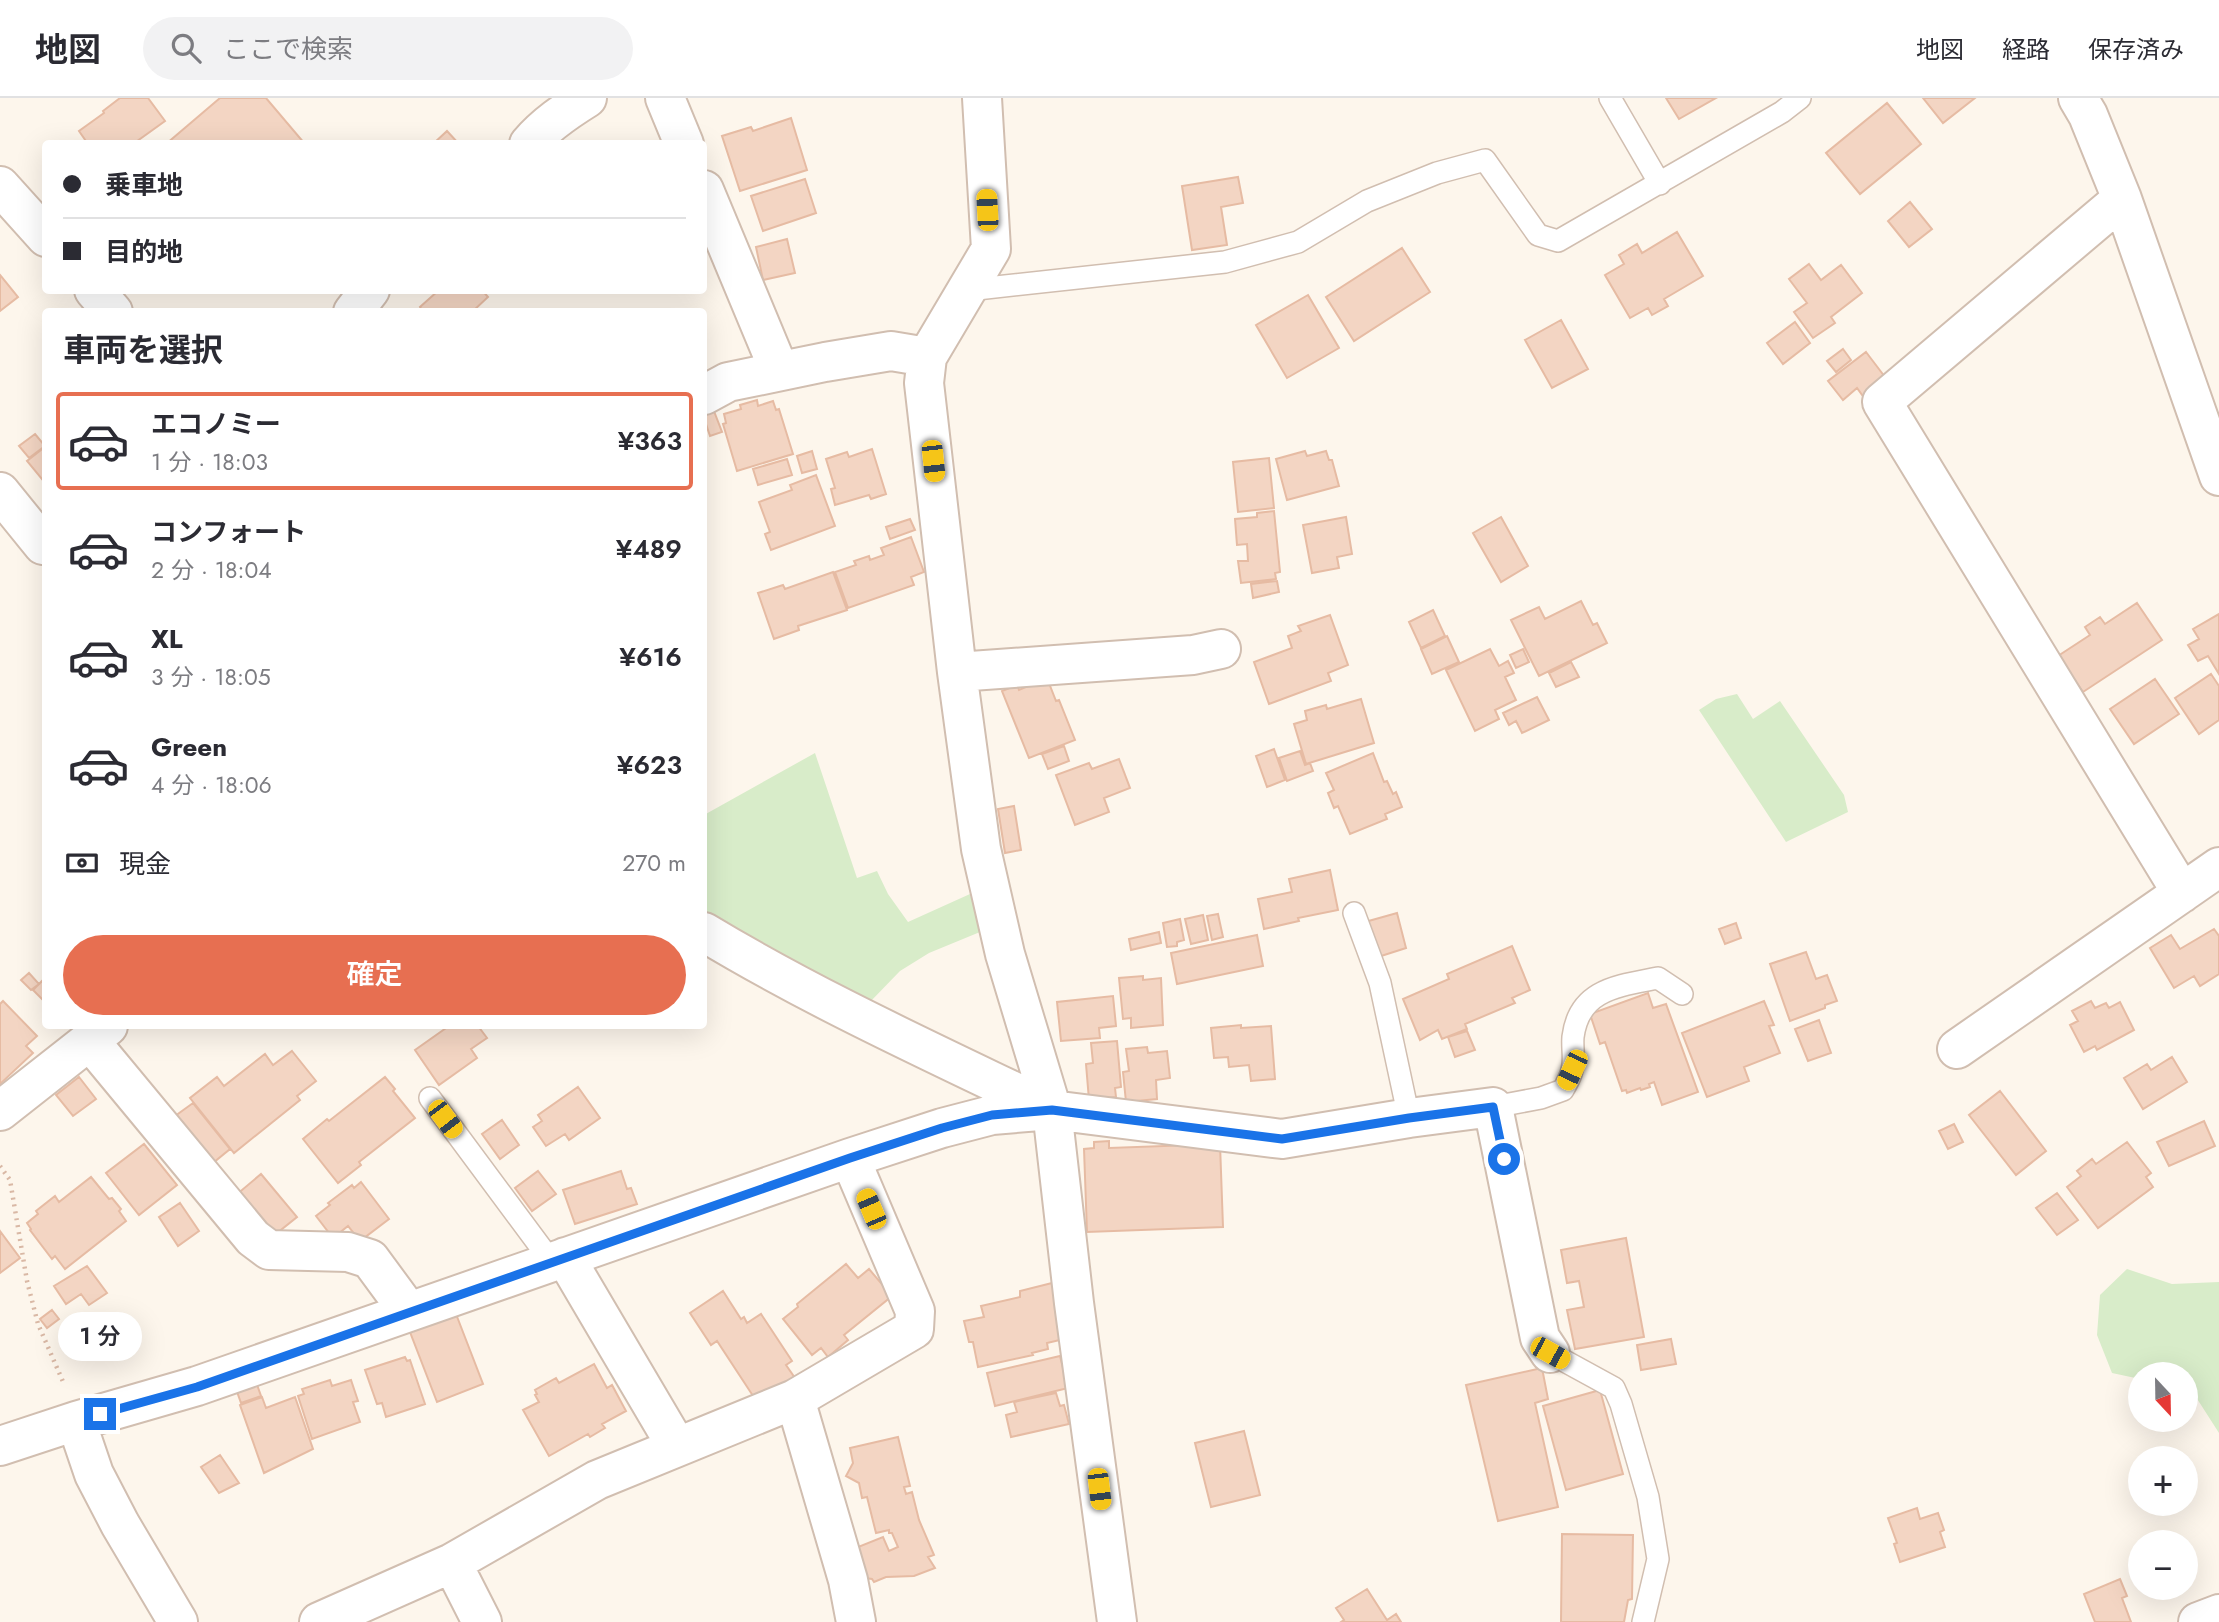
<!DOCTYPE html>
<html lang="ja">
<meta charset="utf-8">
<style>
body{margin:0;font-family:Jost,"Noto Sans JP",sans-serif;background:#f2f2f3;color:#2b2b33;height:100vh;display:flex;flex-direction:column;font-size:26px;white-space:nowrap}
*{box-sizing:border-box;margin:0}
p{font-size:23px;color:#7c7c81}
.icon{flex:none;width:38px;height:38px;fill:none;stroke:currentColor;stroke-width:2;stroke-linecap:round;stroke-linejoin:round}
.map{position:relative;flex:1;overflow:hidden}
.details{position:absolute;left:42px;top:210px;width:665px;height:721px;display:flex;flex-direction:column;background:#fff;border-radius:7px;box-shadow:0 7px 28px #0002}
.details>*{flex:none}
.guide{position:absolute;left:42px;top:42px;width:665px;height:154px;border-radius:7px;box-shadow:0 7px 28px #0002;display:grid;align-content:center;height:154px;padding:0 21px;background:#fff}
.needle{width:46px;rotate:158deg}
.buttons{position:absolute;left:2128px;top:1264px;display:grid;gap:14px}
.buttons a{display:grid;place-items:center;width:70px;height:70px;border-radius:50%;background:#fff;box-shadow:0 7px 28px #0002;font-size:35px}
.end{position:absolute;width:32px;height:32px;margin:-16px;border:9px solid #1a73e8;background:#fff;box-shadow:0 0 0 4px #fff}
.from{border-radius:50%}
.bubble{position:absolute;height:49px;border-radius:24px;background:#fff;box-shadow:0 7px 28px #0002;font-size:23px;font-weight:600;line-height:49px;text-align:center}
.car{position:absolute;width:21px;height:42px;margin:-21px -10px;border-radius:9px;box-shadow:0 0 5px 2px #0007;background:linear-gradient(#f5c518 24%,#345 0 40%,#f5c518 0 76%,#345 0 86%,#f5c518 0)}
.guide b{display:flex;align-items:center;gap:24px;height:66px;font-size:26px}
.guide b+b{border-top:2px solid #e1e1e2}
.guide i{width:18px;height:18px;background:#2b2b33}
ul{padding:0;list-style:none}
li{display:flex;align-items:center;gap:21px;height:98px;margin:0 14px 10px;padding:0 7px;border:4px solid transparent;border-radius:7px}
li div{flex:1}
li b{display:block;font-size:26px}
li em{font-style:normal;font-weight:600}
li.on{border-color:#e76f51}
li>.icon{width:63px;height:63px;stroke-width:1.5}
h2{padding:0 21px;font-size:32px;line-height:84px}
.pay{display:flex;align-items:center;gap:18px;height:77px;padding:0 21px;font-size:26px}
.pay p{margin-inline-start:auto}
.cta{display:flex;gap:14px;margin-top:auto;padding:14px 21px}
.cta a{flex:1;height:80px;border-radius:42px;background:#e76f51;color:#fff;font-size:28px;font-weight:600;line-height:80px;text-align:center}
header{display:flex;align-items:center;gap:42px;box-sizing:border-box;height:98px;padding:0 35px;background:#fff;border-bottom:2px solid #e1e1e2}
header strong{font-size:33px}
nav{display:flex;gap:38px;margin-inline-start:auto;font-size:24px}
.search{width:490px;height:63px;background:#f2f2f3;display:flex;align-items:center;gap:18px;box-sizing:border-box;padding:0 24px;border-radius:38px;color:#7c7c81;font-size:26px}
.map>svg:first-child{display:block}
.green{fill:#d8ecc9}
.building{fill:#f3d5c3;stroke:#e6bba3;stroke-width:2}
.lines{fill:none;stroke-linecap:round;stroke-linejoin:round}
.lane-casing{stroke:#d1beb0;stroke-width:24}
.street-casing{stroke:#d1beb0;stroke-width:42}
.path{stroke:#d9b8a5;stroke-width:4.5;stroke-dasharray:2 5;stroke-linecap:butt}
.lane{stroke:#fff;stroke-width:21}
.street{stroke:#fff;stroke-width:38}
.route{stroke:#1a73e8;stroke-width:9}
</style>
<header>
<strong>地図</strong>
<div class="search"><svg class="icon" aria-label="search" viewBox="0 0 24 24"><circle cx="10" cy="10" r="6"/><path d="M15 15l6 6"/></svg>ここで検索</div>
<nav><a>地図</a><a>経路</a><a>保存済み</a></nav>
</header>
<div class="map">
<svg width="2219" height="1524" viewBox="0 0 2219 1524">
<rect width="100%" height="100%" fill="#fdf6ec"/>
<path class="green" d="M1737,596l16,25 27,-18 64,94 4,17 -62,30 -87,-132 17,-11z
M815,655l42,125 20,-7 11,23 20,28 62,-28 10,38 -51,21 -29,18 -31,32 -165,-91v-97z
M2127,1171l45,15 47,-2v151l-25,-39 -8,-2v-18h-46v5l-28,-6 -15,-38 3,-40z"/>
<path class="building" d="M120,0h28l17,23 -32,23h-45l-9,-13 25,-18 -1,-2z
M220,0h46l39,46h-139z
M1666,0h50l-37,21z
M1923,0h52l-32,25z
M1887,5l34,41 -61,50 -34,-41z
M791,20l16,52 -67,21 -18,-55 29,-9 2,4z
M447,33l12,13h-26z
M1238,79l5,26 -22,4 6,38 -35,5 -10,-64z
M805,81l11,34 -53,18 -12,-35z
M1910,104l22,27 -23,18 -21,-26z
M1677,134l26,44 -39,23 4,7 -16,9 -4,-7 -18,10 -25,-43 19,-11 -5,-9 18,-11 5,9z
M787,141l8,34 -32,7 -7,-33z
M1402,150l28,44 -76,49 -28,-44z
M1809,166l12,16 20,-15 21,28 -31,24 4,6 -22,15 -19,-26 13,-9 -18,-24z
M0,177l18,22 -18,14z
M439,192h43l6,7 -16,15h-49l-3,-5z
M1308,197l31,53 -52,30 -31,-53z
M1561,222l27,49 -36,19 -27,-48z
M1795,224l15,21 -27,21 -16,-21z
M1843,251l8,11 -15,12 -9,-11z
M1866,254l22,29 -23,18 -8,-11 -14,12 -15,-19z
M757,302l1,6 15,-5 3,9 3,-1 14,45 -56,17 -14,-47 3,-1 -2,-9 17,-5 -1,-4z
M712,308l10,26 -12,4 -6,-18v-8z
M35,336l10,12 -16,12 -10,-12z
M46,348v38l-19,-23z
M872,351l14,45 -15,5 -2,-4 -34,10 -4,-16 4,-1 -9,-29 21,-7 2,5z
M812,353l5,18 -15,4 -5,-17z
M1305,353l2,5 19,-5 3,9h3l7,26 -52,14 -11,-41z
M1269,360l5,50 -36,4 -5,-50z
M787,361l5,16 -34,10 -5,-16z
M816,377l19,51 -64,24 -6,-16 5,-2 -11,-30 33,-12 -2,-5z
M1274,413l6,61 -5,1 1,6 -35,4 -3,-22h10l-1,-17 -10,1 -2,-26 22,-2v-4z
M1346,419l6,37 -15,3 2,11 -27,5 -9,-48z
M1501,419l27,49 -27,16 -28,-49z
M910,421l5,11 -25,9 -4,-12z
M911,439l13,35 -13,5 3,8 -66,23 -13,-36 21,-7 -2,-4 15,-5 1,4 14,-5 -3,-7z
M833,474l14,38 -49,16 1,4 -25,9 -16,-46 25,-8 2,4z
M1277,483l2,11 -26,6 -2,-14z
M1581,503l12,24 4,-2 10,20 -68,33 -28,-56 28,-13 6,12z
M2137,505l25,37 -79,52 -25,-36 32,-21 -5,-8 15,-10 5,7z
M1433,512l12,26 -24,12 -12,-26z
M2219,516v60l-11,-18 -10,5 -10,-16 11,-6 -6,-10z
M1330,517l18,50 -20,8 3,8 -62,23 -15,-42 38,-14 -4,-12 13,-5 -3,-5z
M1447,538l12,26 -27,12 -11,-25z
M1490,551l9,17 9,-5 6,12 -9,4 11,23 -21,10 4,9 -24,12 -29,-61z
M1523,551l6,13 -13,6 -6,-13z
M1571,564l8,15 -23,10 -7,-14z
M2211,576l8,12v34l-20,14 -24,-36z
M1047,580l9,23 3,-1 16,40 -46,18 -27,-67 15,-6 2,5z
M2155,581l24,35 -45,30 -24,-35z
M1537,599l12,23 -27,13 -6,-12 -7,4 -6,-12z
M1361,601l13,44 -68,21 -12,-40 13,-4 -2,-9 21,-6 1,4z
M1064,648l5,15 -21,8 -6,-15z
M1274,651l11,31 -18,7 -11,-31z
M1300,653l5,14 5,-2 3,8 -26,10 -8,-23z
M1373,655l11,29 3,-1 6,13 3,-2 6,15 -17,7 2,5 -37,15 -12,-28 -4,2 -6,-15 6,-3 -8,-17z
M1119,661l11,29 -26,10 5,14 -34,13 -19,-50 33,-12 3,6z
M1014,708l7,44 -16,3 -7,-44z
M1330,772l8,40 -40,8 1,3 -35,8 -6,-30 34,-7 -3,-13z
M1397,815l9,35 -31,10 -10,-36z
M1218,816l5,23 -11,3 -5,-24z
M1203,817l5,25 -17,4 -6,-25z
M1180,821l4,21 -7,2v4l-10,1 -4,-24z
M1736,825l5,15 -16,6 -6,-15z
M2214,831l5,7v38l-19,12 -6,-10 -20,12 -24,-40 21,-13 9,14z
M1159,834l2,11 -30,7 -2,-11z
M1257,837l6,31 -86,18 -6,-31z
M1512,848l18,44 -18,8 3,5 -50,21 2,5 -25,10 -4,-9 -18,10 -17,-41 46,-20 -2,-5z
M1806,854l10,27 11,-4 10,26 -12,4v3l-35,13 -20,-57z
M29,875l10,11 -8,6 -10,-10z
M1143,878v4l18,-2 2,47 -32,3v-10l-8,1 -4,-41z
M42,883l4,4v18l-13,-13z
M1648,895l5,15 13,-4 32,88 -36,13 -8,-23 -5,2 1,3 -9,3 -1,-2 -13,5 -1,-3 -4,1 -17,-49 -5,2 -10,-30z
M1113,898l3,30 -17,2 1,10 -39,3 -4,-39z
M3,903l34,35 -11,10 7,7 -33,31v-80z
M1764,903l10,24 -5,1 11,27 -36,14 5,14 -42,16 -25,-64z
M2091,903l4,7 11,-5 3,5 11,-6 14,28 -37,20 -2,-4 -11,6 -14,-27 8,-4 -6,-10z
M1819,922l12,33 -23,8 -13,-32z
M1241,927v3l30,-2 4,53 -24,2 -2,-16 -20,2 -1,-10 -14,1 -3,-30z
M449,928h29l9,12 -16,11 6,9 -38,27 -24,-35z
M1467,933l8,19 -20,7 -7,-20z
M1117,943l4,46 -6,1 1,9 -27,3 -3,-36 7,-1 -2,-20z
M1147,949l1,6 19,-2 3,27 -14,2 1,19 -31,3 -3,-30 6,-1 -3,-22z
M292,953l24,30 -19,15 3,4 -66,53 -44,-55 27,-21 7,9 41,-32 8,11z
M2172,959l15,25 -44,27 -19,-31 23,-14 4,6z
M79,979l17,22 -23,17 -17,-21z
M385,979l10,12 -2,2 22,27 -56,44 2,3 -23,18 -35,-44 24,-20 2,2z
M578,989l22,31 -31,22 -4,-6 -19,12 -13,-19 9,-6 -4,-6z
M2000,993l46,60 -30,24 -47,-60z
M193,1005l37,46 -22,18 -37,-48z
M502,1022l17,25 -19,14 -18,-25z
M2204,1023l11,25 -46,20 -12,-24z
M1954,1026l9,18 -15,7 -9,-18z
M1109,1043v7l111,-4 3,83 -136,5 -3,-83 10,-1v-6z
M2127,1044l24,31 -5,4 7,10 -55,41 -31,-41 14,-11 -4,-5 15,-12 4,5z
M144,1046l33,41 -38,30 -33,-42z
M538,1073l18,23 -24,17 -17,-23z
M621,1073l6,18 4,-1 6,16 -62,20 -12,-34z
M261,1076l36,43 -25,20 -36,-42z
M91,1079l18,22 3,-1 9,11 -2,2 7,10 -61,48 -10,-13 -3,3 -22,-29 1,-1 -4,-6 11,-9 -2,-3 19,-15 4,6z
M361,1084l28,37 -29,22 -12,-15 -15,12 -17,-22 14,-11 -2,-2 24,-18 2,3z
M2057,1095l21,27 -21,15 -21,-27z
M180,1105l19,28 -21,15 -19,-29z
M0,1133l20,27 -20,15z
M1626,1140l18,99 -69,12 -8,-39 17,-3 -5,-26 -12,2 -6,-33z
M846,1166l12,14 11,-9 23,27 -48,39 4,5 -20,17 -7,-9 -9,7 -29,-36 15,-12 -1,-3z
M87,1168l20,27 -18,12 -8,-11 -15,10 -12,-18z
M1052,1185l12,56 -17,4 1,6 -16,4 1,2 -55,12 -5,-25h-4l-5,-21 20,-4 -3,-11 39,-9v-6z
M723,1193l18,28 3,-2 3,6 14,-9 31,47 -6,4 9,13 -38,24 -40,-61 -6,4 -21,-32z
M52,1212l7,9 -12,9 -7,-9z
M456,1216l27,70 -46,18 -27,-70z
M1671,1241l5,25 -35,6 -4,-25z
M1060,1258l8,32 -73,18 -8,-33z
M405,1259l2,4 3,-1 15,44 -39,13 -4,-14 -5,1 -12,-34z
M594,1266l13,24 5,-3 14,26 -24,13 3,4 -15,9 -2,-3 -39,22 -26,-46 16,-8 -4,-7 2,-1 -2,-4 21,-12 3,5z
M1542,1270l6,31 -13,4 23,104 -60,14 -32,-136z
M255,1281l6,17 -20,7 -6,-17z
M330,1282l2,6 19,-6 7,21 -5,1 7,20 -48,17 -14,-43 6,-2 -2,-5z
M1600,1292l23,84 -57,16 -23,-84z
M1056,1295l4,13 4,-1 5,19 -58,13 -5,-22 11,-3 -3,-10z
M262,1299l4,11 29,-11 18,52 -49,24 -24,-68z
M1244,1333l16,64 -49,12 -16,-64z
M898,1339l12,49 -6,1 2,7 6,-2 7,28 15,35 -6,2 7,11 -21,8 -28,1 -12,5 -2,-3 -7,-1 -9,-23 3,-5 -1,-3 25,-10 6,14 9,-4 -6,-14h-3v-3l-13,3 -9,-36 -5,1 -3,-15 -13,-7 7,-13 -3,-15z
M220,1357l19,28 -20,10 -18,-26z
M1917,1410l3,11 18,-6 6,17 -4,2 5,15 -45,15 -6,-18 3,-1 -9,-25z
M1562,1436l71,1 -1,64 -4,1 -4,22h-63z
M2120,1481l7,17 -5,2 9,24h-36l-11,-28z
M1367,1491l20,31 9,-6 5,8h-60l3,-2 -8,-12z"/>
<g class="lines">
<g class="lane-casing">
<path id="lane" d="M1610,0l50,86
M968,192l257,-28 73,-20 69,-41 70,-28 48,-13 53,75 20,6 224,-129 18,-14
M1354,815l26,70 29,135
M430,1000l121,163
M1493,1009l48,-9 22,-8c3,-6 8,-13 9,-20 3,-10 0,-22 1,-33 6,-48 45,-51 85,-59l24,16
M1550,1255l64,35 7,16 27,93 10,62 -15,63"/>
</g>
<g class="street-casing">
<path id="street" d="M665,0l19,46
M982,0l9,151 -64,108 -3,26 33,289 24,177 24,105 47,156 22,193 43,319
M2078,0l10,17 34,84 97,277
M529,46c16,-19 37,-33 58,-46
M0,88l46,51
M704,92l75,180
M2122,101l-240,203 300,491
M94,192l19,22
M353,214l17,-22
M704,297l24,-13 97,-20 66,-11 36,6
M0,394l43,53 3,-2
M957,574l236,-17 28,-6
M704,834c111,67 230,121 346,177
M89,942l164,198 16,12 79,2 22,7 39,53
M1957,951l262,-182
M0,1013l108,-85
M565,1159l112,190
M795,1301l53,181 8,42
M76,1323l18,53 26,50 58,98
M0,1348l76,-25 121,-35 653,-228 92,-30 50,-13 60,-5 230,29 127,-21 84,-11 47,231 10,15
M452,1465l30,59
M319,1524l133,-59 145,-83 198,-81 119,-70 1,-18 -65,-153
M2198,1524l21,-8"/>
</g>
<path class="path" d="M0,1068l10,14 17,101 11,43 26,60"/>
<use href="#lane" class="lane"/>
<use href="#street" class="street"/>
</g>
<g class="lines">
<path class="route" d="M100,1316l97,-27 653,-229 92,-30 50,-13 60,-5 230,29 127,-21 84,-11 11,52"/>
</g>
</svg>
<div class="buttons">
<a><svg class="needle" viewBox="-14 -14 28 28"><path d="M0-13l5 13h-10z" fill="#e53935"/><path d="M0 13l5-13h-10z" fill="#7c7c81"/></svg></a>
<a>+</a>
<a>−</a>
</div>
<i class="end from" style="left:1504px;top:1061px"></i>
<i class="end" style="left:100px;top:1316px"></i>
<div class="bubble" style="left:58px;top:1214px;width:84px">1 分</div>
<i class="car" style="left:987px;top:112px;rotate:357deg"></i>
<i class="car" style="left:933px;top:363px;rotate:174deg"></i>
<i class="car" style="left:1572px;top:972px;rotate:205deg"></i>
<i class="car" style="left:445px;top:1021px;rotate:143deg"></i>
<i class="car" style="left:871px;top:1111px;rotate:337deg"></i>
<i class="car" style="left:1550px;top:1255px;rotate:119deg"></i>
<i class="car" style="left:1099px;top:1391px;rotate:173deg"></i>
<div class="guide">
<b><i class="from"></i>乗車地</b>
<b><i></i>目的地</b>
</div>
<section class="details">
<h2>車両を選択</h2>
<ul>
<li class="on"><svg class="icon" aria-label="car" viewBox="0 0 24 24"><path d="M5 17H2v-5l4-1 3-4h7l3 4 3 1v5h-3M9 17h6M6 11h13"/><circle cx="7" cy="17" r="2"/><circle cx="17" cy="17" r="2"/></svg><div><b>エコノミー</b><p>1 分 · 18:03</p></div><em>¥363</em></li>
<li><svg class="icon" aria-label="car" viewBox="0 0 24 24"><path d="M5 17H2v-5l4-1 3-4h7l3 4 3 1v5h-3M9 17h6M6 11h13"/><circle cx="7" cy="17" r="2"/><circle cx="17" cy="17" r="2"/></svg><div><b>コンフォート</b><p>2 分 · 18:04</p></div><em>¥489</em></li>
<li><svg class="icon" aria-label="car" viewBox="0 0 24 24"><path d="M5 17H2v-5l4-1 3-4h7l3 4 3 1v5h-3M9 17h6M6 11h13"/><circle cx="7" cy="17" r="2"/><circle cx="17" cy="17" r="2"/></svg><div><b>XL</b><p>3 分 · 18:05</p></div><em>¥616</em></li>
<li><svg class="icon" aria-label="car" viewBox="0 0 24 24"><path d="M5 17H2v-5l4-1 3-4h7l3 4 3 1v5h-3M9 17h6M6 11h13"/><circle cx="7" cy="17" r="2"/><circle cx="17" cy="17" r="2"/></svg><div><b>Green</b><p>4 分 · 18:06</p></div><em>¥623</em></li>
</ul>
<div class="pay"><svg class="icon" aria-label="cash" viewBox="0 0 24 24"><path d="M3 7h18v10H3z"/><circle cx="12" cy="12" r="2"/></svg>現金<p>270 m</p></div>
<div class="cta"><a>確定</a></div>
</section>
</div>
